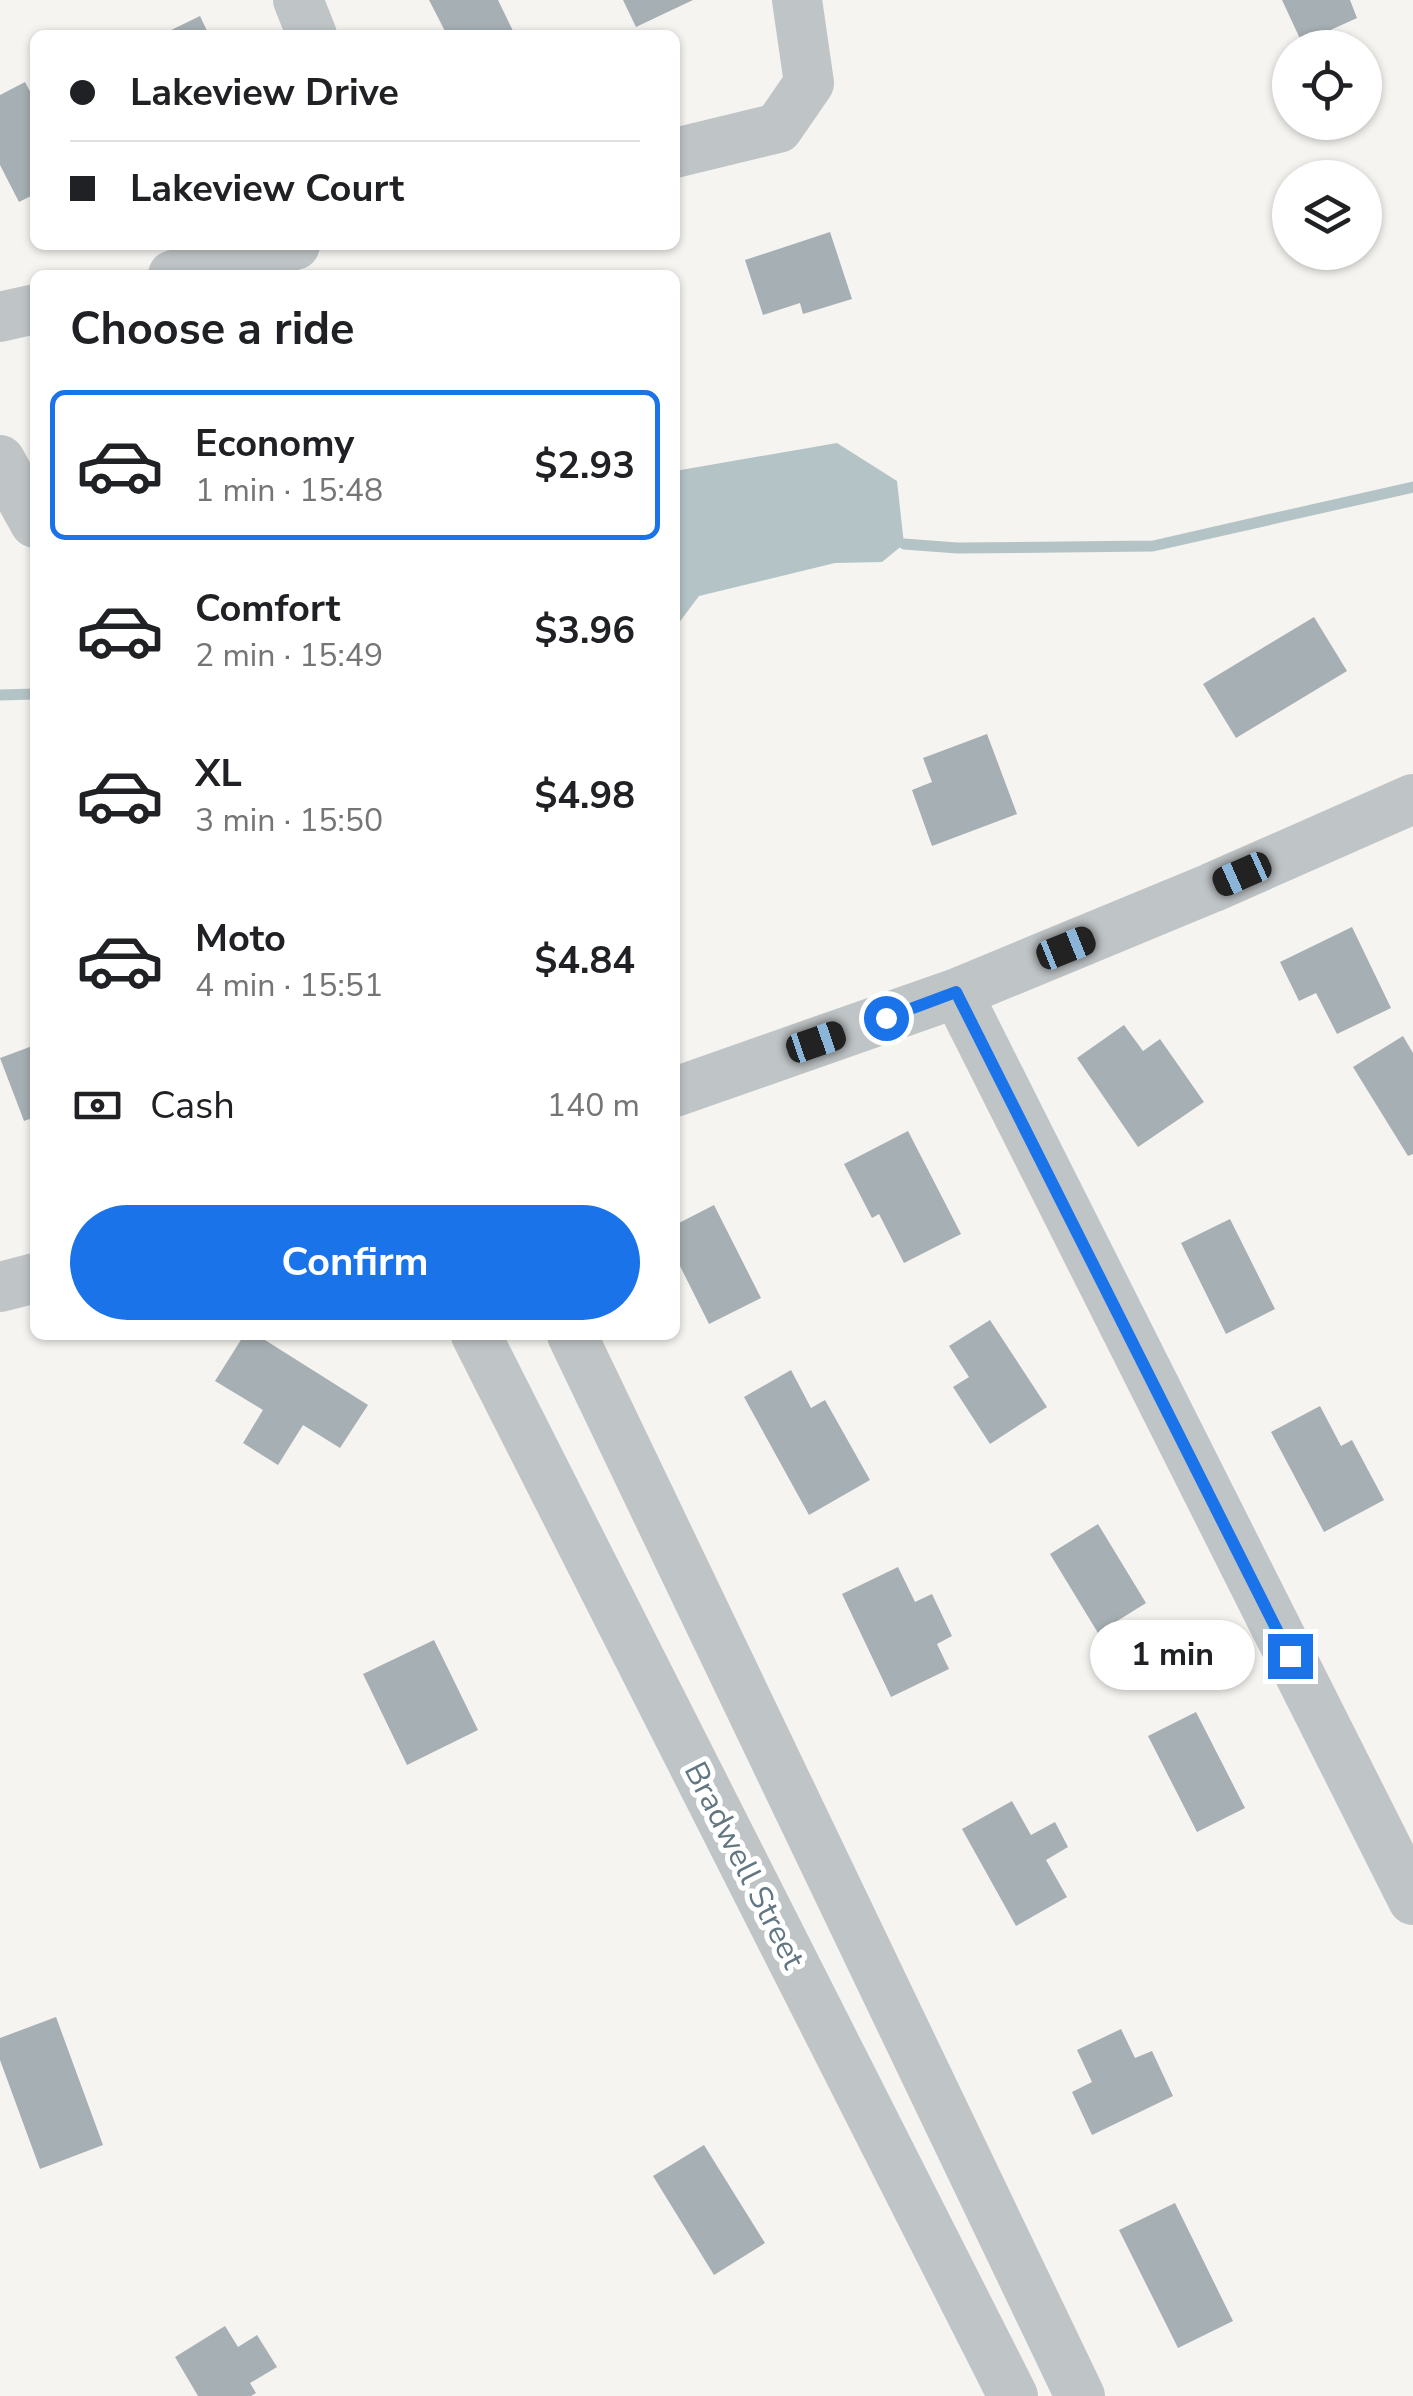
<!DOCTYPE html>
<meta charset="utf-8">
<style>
body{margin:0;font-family:"Nunito Sans",sans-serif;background:#f6f6f6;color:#202124;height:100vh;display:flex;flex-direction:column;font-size:38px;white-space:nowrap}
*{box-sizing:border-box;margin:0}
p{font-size:32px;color:#757577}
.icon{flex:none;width:55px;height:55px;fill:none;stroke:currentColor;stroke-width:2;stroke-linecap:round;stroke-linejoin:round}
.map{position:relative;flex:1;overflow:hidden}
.panel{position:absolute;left:30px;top:270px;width:650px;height:1070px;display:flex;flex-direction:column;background:#fff;border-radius:15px;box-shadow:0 2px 8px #0004}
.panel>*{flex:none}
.guide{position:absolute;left:30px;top:30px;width:650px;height:220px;border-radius:15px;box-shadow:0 2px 8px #0004;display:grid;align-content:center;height:220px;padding:0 40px;background:#fff}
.buttons{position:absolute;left:1272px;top:30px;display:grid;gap:20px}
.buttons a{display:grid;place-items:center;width:110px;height:110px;border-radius:50%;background:#fff;box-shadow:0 2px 8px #0004;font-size:50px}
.end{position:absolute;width:45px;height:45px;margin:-22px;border:12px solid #1a73e8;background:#fff;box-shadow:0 0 0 5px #fff}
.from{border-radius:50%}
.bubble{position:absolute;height:70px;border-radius:35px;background:#fff;box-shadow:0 2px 8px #0004;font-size:32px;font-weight:700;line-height:70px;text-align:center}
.car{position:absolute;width:30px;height:60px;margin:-30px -15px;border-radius:12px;box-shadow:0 0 8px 2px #0007;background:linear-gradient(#222 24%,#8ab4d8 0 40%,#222 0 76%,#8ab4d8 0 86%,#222 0)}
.guide b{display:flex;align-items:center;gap:35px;height:95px;font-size:38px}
.guide b+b{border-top:2px solid #e0e0e0}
.guide i{width:25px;height:25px;background:#202124}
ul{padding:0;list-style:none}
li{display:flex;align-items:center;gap:30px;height:150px;margin:0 20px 15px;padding:0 20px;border:5px solid transparent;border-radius:15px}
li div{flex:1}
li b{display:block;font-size:38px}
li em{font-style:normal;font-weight:700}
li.current{border-color:#1a73e8}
li>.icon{width:90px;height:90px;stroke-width:1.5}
h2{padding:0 40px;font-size:45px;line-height:120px}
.pay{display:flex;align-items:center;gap:25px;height:110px;padding:0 40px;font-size:38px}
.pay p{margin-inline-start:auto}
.button{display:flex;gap:20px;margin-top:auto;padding:20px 40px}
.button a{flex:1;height:115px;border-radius:60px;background:#1a73e8;color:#fff;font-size:40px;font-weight:700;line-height:115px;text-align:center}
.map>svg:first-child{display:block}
.water{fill:#b4c4c6}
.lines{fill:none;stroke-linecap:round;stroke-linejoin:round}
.stream{stroke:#b4c4c6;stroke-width:11}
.building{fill:#a6afb3}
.minor{stroke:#bfc4c6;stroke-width:50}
.route{stroke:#1a73e8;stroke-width:12}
.labels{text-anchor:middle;stroke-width:10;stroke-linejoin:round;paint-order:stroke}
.street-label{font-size:32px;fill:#637782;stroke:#fff}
</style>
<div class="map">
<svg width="1413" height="2396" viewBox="0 0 1413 2396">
<rect width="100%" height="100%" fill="#f5f4f0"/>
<path class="water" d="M837,443l60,38 7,63 -22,18 -47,1 -136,33 -24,32v-157z"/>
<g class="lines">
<path class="stream" d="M904,544l53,4 196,-2 260,-59
M0,695l35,-1"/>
</g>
<path class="building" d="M429,0h69l17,35h-68z
M623,0h70l-57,27z
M1282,0h68l7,18 -55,25z
M200,16l9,19h-48z
M25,82l10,19v93l-16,8 -19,-37v-70z
M830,232l22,67 -49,15 -3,-11 -37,12 -18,-55z
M1314,617l33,54 -111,67 -33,-54z
M987,734l30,80 -85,32 -20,-56 20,-8 -9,-24z
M1352,927l39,81 -54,26 -21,-41 -17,8 -19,-39z
M1124,1025l19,26 17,-12 44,63 -66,45 -61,-89z
M1403,1036l10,17v101l-5,2 -55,-89z
M35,1045v72l-11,4 -24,-63z
M908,1131l53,103 -57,29 -25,-49 -7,4 -28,-54z
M714,1205l47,93 -52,26 -34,-68v-31z
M1230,1219l45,90 -49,25 -45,-91z
M990,1320l57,87 -57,37 -37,-57 16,-10 -20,-31z
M244,1335h13l111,70 -28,43 -37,-23 -25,40 -35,-22 20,-33 -48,-29z
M791,1370l20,38 14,-8 45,80 -61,35 -65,-118z
M1320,1406l21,40 11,-6 32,60 -60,32 -53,-100z
M1098,1524l48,79 -48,30 -48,-79z
M898,1567l17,35 17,-8 20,42 -15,8 12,25 -58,28 -49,-103z
M434,1640l44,90 -71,35 -44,-91z
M1196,1712l49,96 -48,24 -49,-96z
M1012,1801l19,34 24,-13 13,25 -22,13 21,37 -51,29 -54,-97z
M56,2017l47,128 -63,24 -40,-109v-22z
M1121,2029l14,29 17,-7 21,45 -81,39 -20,-43 20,-10 -15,-32z
M704,2145l61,98 -51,32 -61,-99z
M1175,2203l58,118 -55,27 -59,-118z
M225,2326l13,21 19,-12 20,32 -27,16 6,10 -5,3h-53l-23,-39z"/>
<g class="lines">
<path class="minor" d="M298,0l14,35
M675,153l103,-25 31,-45 -12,-83
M173,275l122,-30
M0,317l35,-8
M0,460l35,63
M957,993l456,907
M675,1092l282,-99 254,-105 202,-89
M0,1287l35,-9
M476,1335l537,1061
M572,1335l508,1061"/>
</g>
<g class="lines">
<path class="route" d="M886,1018l70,-26 334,664"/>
</g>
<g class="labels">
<g class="street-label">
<text transform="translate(745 1865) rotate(63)" y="11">Bradwell Street</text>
</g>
</g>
</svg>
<div class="buttons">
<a><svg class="icon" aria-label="locate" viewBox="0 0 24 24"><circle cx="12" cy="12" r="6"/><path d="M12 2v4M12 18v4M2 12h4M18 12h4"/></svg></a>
<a><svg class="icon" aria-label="layers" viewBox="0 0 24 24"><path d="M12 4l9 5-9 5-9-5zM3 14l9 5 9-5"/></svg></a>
</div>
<i class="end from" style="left:886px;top:1018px"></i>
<i class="end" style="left:1290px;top:1656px"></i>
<div class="bubble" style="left:1090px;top:1620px;width:165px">1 min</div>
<i class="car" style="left:1242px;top:874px;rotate:246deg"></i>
<i class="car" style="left:1066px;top:948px;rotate:68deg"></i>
<i class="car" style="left:816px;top:1042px;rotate:71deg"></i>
<div class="guide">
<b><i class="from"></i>Lakeview Drive</b>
<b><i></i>Lakeview Court</b>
</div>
<section class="panel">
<h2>Choose a ride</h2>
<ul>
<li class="current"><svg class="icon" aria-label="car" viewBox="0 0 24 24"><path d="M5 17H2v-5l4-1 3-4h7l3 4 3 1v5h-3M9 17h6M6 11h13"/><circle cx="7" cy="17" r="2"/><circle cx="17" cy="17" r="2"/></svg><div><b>Economy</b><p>1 min · 15:48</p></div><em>$2.93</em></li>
<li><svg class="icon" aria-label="car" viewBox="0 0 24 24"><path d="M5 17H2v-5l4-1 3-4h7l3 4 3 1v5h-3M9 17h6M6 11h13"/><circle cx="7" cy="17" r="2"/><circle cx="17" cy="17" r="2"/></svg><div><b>Comfort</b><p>2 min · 15:49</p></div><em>$3.96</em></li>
<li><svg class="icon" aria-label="car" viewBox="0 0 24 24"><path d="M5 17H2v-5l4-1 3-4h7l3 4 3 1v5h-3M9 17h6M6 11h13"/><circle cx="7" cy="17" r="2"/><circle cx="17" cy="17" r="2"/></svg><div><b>XL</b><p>3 min · 15:50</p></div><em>$4.98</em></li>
<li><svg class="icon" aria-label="car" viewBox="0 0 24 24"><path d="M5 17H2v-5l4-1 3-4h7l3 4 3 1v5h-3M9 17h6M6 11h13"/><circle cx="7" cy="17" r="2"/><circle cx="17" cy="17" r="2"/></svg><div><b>Moto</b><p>4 min · 15:51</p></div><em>$4.84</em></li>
</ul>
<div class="pay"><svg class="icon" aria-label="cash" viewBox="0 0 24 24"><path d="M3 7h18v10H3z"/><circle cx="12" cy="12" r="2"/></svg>Cash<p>140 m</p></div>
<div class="button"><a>Confirm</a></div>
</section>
</div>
